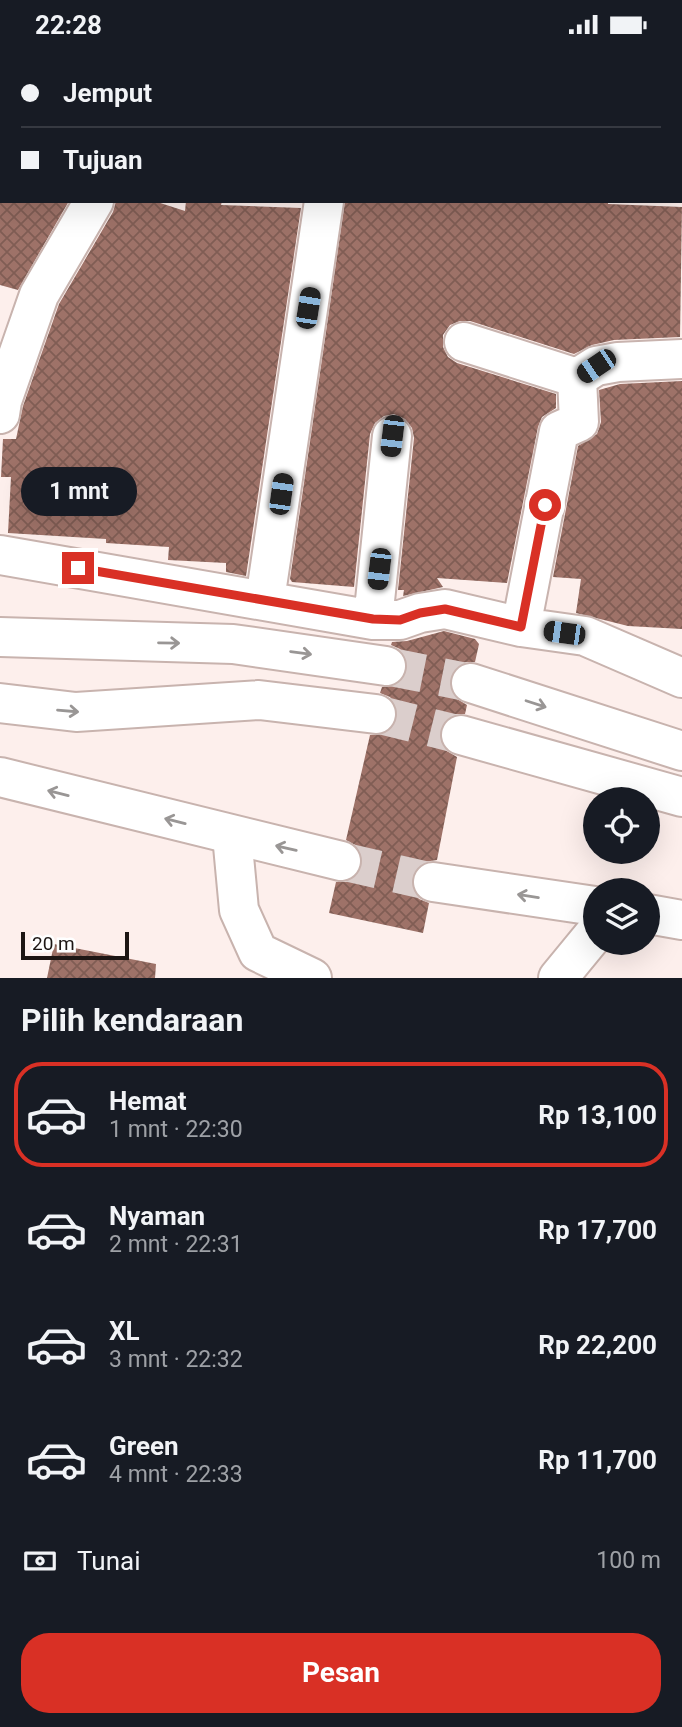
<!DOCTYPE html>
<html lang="id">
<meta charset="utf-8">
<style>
body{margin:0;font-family:Roboto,sans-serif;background:#242831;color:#f1f3f6;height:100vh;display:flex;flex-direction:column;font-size:26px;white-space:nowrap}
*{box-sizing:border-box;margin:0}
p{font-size:23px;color:#9ea1a6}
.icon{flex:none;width:38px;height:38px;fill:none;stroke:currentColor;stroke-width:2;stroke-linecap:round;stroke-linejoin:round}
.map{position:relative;height:929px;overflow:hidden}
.sheet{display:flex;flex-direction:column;background:#171b24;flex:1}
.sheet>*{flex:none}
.guide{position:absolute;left:0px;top:0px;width:682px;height:154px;box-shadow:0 7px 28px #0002;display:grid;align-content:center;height:154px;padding:0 21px;background:#171b24}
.controls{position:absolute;left:583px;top:738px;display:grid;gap:14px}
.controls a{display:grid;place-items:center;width:77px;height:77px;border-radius:50%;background:#171b24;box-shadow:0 7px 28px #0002;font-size:35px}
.scale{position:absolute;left:21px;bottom:18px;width:108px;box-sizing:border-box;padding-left:7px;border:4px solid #1d1614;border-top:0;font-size:19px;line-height:24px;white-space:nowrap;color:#1d1614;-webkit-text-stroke:5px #fff;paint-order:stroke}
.end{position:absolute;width:32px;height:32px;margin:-16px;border:9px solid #d93025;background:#fff;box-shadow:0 0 0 4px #fff}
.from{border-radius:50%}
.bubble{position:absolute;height:49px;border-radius:24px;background:#171b24;box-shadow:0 7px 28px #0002;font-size:23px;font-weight:700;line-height:49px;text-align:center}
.car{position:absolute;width:21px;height:42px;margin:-21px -10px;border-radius:9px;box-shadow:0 0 5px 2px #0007;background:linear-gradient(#222 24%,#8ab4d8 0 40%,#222 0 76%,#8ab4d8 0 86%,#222 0)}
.guide b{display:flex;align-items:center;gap:24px;height:66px;font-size:26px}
.guide b+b{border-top:2px solid #363941}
.guide i{width:18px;height:18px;background:#f1f3f6}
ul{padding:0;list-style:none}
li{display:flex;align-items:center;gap:21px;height:105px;margin:0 14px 10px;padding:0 7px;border:4px solid transparent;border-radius:28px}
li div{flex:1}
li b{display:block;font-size:26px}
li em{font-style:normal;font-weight:700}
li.selected{border-color:#d93025}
li>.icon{width:63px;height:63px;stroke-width:1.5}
h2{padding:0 21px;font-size:32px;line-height:84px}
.pay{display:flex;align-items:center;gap:18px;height:77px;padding:0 21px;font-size:26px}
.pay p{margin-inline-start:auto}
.primary-button{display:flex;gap:14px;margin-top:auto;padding:14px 21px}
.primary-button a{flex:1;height:80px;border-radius:28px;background:#d93025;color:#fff;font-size:28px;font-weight:700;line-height:80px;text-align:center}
.status{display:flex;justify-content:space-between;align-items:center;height:49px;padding:0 35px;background:#171b24;direction:ltr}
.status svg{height:19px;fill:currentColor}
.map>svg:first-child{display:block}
.building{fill:url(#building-cross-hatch)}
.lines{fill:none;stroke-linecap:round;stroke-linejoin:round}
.highway-tunnel{stroke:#dbcecc;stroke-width:38;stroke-dasharray:38 19;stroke-linecap:butt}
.minor-casing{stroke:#c8b3ae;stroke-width:42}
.highway-casing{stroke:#c8b3ae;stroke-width:42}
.minor{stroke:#fff;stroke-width:38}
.highway{stroke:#fff;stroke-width:38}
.oneway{stroke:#999695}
.route{stroke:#d93025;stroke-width:9}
</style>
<div class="status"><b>22:28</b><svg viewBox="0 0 49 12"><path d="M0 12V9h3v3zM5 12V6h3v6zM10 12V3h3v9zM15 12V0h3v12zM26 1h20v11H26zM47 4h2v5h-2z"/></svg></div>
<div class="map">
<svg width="682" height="929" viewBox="0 0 682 929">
<defs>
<pattern id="building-cross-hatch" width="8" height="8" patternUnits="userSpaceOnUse" patternTransform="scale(1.75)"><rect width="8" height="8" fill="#9e7268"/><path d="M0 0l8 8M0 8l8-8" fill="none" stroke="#805d54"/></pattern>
</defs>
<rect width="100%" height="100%" fill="#fdefec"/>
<path class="building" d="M0,152h69l-51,89 -18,-5z
M116,152h38l31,10 1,-10h36l-1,4 80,3 -55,368 -20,-4v-9l-58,-3 1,-13 -63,-4v-4l-98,-6 3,-56h-10l2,-38h13l7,-33 36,-102 54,-92z
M345,152h263v3l74,3 -2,130 -66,3 -22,5 -18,9 -104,-33h-10l-10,4 -7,10v12l5,10 9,6 99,31v14l-14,9 -4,10 -31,156 -70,-5 6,9 -40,9 1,-6h-6l16,-152 -2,-10 -7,-9 -11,-5 -10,2 -9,7 -5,11 -16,153 -62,-5 -2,-3z
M682,332v248l-54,-3 -52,-13 5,-34 -28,-2 25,-131 19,-12 4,-12 -2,-32 21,-6z
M444,582l31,8 4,5 -4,18h-9l-9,4 -7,11v11l4,9 13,8 -2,9h-10l-9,5 -6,11v11l5,9 12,7 -20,103 -13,2 -8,7 -4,9 1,13 6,8 10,4 -6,30 -94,-20 7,-31h10l10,-5 6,-11v-12l-5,-8 -11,-6 24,-105 15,-1 8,-6 5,-11 -2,-12 -6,-8 -10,-4 2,-6 11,-1 10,-6 4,-10 -1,-13 -6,-8 -9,-4 1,-3 15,-1z
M54,895l102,20 -1,14h-108z"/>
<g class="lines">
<path class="highway-tunnel" d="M386,617l85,17
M376,665l85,21
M341,812l92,21"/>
<g class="minor-casing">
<path id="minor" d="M67,0l2,2
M151,0l1,2
M348,2v-2
M587,2v-2
M464,293l113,36
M0,365l2,-13 37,-106 55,-94
M0,506l373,65h27l20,-7 25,-4 76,18 64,9 97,42
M265,551l59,-399
M373,571l19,-184
M521,578l38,-196 20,-9 -2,-44 19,-12 22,-4 64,-3
M232,786l7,75 19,42 54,26
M558,929l37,-45"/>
</g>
<g class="highway-casing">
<path id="highway" d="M0,588l233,7 153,22
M471,634l211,68
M0,654l76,9 183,-12 117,14
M461,686l221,62
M0,728l341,84
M433,833l162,24
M648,865l34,6"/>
</g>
<use href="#minor" class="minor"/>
<use href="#highway" class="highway"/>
</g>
<defs><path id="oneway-shaft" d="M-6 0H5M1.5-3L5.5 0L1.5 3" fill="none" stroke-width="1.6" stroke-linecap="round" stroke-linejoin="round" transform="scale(1.75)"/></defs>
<g class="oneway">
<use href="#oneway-shaft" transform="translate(169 594) rotate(1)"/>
<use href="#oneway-shaft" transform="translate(301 604) rotate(8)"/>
<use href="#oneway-shaft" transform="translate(536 655) rotate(18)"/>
<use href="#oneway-shaft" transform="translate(68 662) rotate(5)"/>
<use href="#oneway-shaft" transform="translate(58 744) rotate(-166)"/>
<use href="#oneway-shaft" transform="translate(175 772) rotate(-166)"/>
<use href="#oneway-shaft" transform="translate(286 799) rotate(-167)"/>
<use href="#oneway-shaft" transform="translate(528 847) rotate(-171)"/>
</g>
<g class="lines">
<path class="route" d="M78,519l295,51 27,1 20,-7 25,-4 76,18 24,-122"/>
</g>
</svg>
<div class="controls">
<a><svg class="icon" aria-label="locate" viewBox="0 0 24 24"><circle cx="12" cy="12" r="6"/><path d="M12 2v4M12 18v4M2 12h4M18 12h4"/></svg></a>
<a><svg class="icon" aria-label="layers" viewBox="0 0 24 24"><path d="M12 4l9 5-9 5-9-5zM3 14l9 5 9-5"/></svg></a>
</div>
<div class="scale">20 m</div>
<i class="end from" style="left:545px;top:456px"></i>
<i class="end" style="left:78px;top:519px"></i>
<div class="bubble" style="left:21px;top:418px;width:116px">1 mnt</div>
<i class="car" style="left:308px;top:259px;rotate:9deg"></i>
<i class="car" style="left:596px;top:317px;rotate:236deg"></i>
<i class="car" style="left:392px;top:387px;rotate:187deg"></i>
<i class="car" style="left:281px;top:445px;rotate:8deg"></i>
<i class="car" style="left:379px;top:520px;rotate:187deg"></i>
<i class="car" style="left:564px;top:584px;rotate:278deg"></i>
<div class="guide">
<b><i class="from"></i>Jemput</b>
<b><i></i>Tujuan</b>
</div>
</div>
<section class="sheet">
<h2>Pilih kendaraan</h2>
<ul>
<li class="selected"><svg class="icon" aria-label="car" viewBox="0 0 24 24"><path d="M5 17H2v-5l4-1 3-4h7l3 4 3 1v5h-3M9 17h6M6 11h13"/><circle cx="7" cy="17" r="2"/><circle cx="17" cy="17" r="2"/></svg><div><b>Hemat</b><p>1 mnt · 22:30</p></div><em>Rp 13,100</em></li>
<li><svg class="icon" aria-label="car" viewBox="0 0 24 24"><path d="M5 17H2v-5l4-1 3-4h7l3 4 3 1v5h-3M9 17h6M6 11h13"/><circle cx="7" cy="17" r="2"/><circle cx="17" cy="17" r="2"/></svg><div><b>Nyaman</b><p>2 mnt · 22:31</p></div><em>Rp 17,700</em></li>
<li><svg class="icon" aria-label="car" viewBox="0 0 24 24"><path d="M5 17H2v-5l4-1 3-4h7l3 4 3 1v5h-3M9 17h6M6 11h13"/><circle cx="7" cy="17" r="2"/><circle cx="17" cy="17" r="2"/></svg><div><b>XL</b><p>3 mnt · 22:32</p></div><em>Rp 22,200</em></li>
<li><svg class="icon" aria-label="car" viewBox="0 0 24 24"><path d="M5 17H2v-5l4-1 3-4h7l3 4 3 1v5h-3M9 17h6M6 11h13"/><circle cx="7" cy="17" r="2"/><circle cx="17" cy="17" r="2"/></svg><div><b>Green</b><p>4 mnt · 22:33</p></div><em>Rp 11,700</em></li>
</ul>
<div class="pay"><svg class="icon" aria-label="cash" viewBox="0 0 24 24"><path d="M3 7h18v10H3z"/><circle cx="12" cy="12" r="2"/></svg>Tunai<p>100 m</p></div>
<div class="primary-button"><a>Pesan</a></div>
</section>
